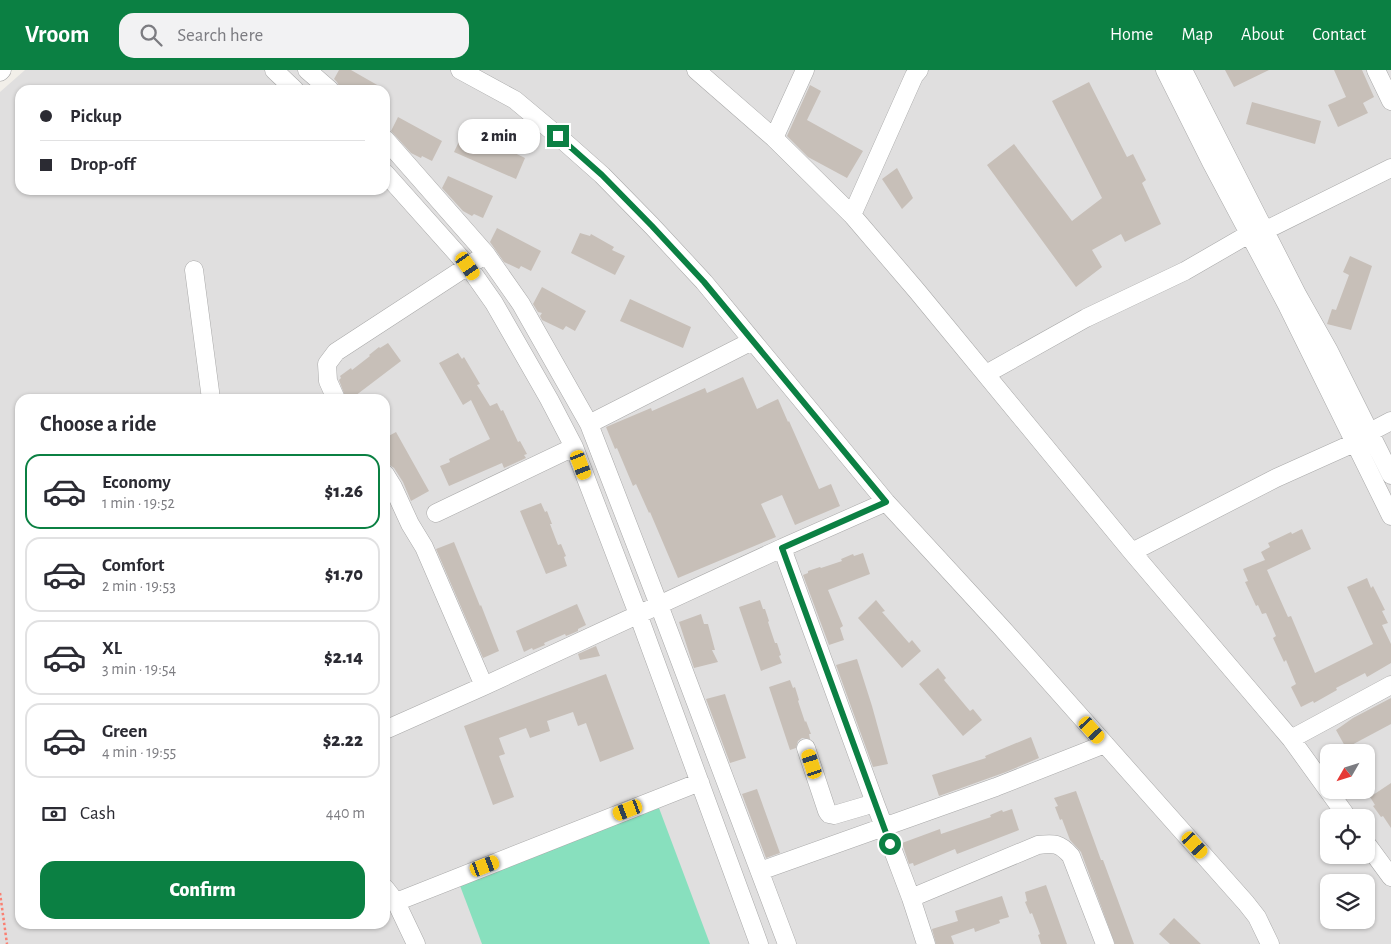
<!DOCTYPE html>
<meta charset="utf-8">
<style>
body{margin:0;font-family:"Alegreya Sans",sans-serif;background:#f2f2f3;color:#2b2b33;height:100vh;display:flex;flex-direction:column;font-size:19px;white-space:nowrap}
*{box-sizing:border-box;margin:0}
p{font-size:16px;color:#7c7c81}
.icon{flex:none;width:28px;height:28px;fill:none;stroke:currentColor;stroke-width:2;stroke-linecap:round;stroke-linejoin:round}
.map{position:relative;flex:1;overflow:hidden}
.sheet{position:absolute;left:15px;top:324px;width:375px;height:535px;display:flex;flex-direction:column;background:#fff;border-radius:15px;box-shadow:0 1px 4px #0004}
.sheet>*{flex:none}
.guide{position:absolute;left:15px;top:15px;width:375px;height:110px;border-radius:15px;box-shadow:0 1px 4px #0004;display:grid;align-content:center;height:110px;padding:0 25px;background:#fff}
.needle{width:32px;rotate:231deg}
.controls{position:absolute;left:1320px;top:674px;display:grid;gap:10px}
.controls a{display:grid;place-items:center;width:55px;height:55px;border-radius:10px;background:#fff;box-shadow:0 1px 4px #0004;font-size:25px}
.end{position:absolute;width:22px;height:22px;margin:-11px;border:6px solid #0b8043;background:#fff;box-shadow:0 0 0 2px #fff}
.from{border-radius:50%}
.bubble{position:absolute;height:35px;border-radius:15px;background:#fff;box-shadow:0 1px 4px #0004;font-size:16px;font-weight:800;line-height:35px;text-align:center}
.car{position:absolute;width:15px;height:30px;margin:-15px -8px;border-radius:6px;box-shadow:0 0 4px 1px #0007;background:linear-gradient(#f5c518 24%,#345 0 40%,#f5c518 0 76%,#345 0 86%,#f5c518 0)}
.guide b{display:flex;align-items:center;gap:18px;height:48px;font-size:19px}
.guide b+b{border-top:1px solid #e1e1e2}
.guide i{width:12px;height:12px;background:#2b2b33}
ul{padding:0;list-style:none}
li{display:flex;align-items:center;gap:15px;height:75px;margin:0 10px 8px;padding:0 15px;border:2px solid #e1e1e2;border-radius:15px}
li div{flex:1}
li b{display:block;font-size:19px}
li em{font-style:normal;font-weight:800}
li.on{border-color:#0b8043}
li>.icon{width:45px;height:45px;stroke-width:1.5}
h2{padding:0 25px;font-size:22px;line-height:60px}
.pay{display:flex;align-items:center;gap:12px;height:55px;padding:0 25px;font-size:19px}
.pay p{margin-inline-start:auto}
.button{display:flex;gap:10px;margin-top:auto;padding:10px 25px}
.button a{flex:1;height:58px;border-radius:15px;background:#0b8043;color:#fff;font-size:20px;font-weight:800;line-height:58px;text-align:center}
header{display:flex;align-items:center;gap:30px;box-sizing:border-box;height:70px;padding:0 25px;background:#0b8043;color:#fff}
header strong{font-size:24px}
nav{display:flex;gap:28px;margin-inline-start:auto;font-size:18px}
.search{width:350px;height:45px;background:#f2f2f3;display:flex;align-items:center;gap:12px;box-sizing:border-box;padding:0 18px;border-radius:15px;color:#7c7c81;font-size:19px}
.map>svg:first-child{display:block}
.residential{fill:#e0dfdf;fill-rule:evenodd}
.pitch{fill:#88e0be}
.building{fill:#c7bfb8}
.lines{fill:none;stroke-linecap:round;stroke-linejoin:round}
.minor-casing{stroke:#a9a9a9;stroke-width:19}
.path{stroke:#fa8072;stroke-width:2.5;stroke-dasharray:2.5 2.5;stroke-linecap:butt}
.minor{stroke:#fff;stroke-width:18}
.route{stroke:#0b8043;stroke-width:6}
</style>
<header>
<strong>Vroom</strong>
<div class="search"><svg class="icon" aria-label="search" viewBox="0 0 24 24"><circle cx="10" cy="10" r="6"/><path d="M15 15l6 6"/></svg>Search here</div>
<nav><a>Home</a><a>Map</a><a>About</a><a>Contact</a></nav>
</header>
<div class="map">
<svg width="1391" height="874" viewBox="0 0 1391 874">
<rect width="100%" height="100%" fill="#f2efe9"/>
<path class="residential" d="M25,0h1366v874h-1391v-852zM20,20h365v100h-365zM20,329h365v525h-365zM1329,682h37v38h-37zM1329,748h37v37h-37zM1329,812h37v38h-37z"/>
<path class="pitch" d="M659,738l51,136h-228l-23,-61z"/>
<path class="building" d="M339,0h12l35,20h-45l-4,-8 -3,-3z
M1225,0h44l-35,17z
M1334,0h28l12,27 -11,6 5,10 -30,14 -10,-22 18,-8z
M1089,12l38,75 6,-3 13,26 -4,3 19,41 -36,18 -4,-8 -29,16 10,17 -26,20 -89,-122 27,-21 58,77 30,-23 -50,-97z
M810,15l11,6 -14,29 56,31 -16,27 -39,-21 -21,-21z
M1252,32l69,19 -6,23 -69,-20z
M398,47l44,24 -10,20 -10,-5 -1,2 -10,-5 -20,-22z
M465,59l60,29 -9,21 -62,-27z
M897,98l16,30 -11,11 -20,-30z
M448,106l45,20 -10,22 -9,-4 -2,2 -9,-5 -21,-23z
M497,158l44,23 -10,20 -10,-5 -2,3 -15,-7 -14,-20z
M580,163l10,3 1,-2 23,13 -2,3 13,6 -10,19 -44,-22z
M1350,186l22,10 -21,64 -24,-6 5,-15 4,1 13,-35 -6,-3z
M542,217l44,24 -11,20 -9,-5 -3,4 -21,-10 -2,-4 2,-3 -4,-1 -5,-8z
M630,229l61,28 -8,21 -63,-27z
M388,273l13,18 -50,38h-5l-7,-19 2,-2 -1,-2 11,-8 1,2 18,-14 -1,-1 10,-8 1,1z
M458,283l4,6 2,-2 16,27 -3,1 13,21 7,-3 4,8 2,-1 15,32 2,-1 7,13 -3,1 2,3 -22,10 -2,-5 -53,23 -9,-20 10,-4 -1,-3 41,-20 -19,-39 -8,5 -24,-42z
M743,307l14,32 21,-10 10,23 1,-1 30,68 12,-5 9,22 -45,19 -13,-30 -21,9 15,33 -98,41 -28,-66 -1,1 -13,-29 -3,2 -16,-38 -2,1 -9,-22 45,-19 1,3 53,-23 2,5z
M396,362l33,59 -18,10 -8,-19 -9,-14 -6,-4 -3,-5v-21z
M541,433l4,9 2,-1 5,13h-2l8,21 3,-1 5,12 -2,1 3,9 -21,8 -26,-63z
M1302,459l9,20 -44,21 21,47 3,-1 24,57 58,-29 -26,-57 20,-9 4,10 2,-2 12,24 -3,1 6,12 -6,2 9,19v19l-24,14 -2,-4 -29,15 1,2 -23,13 -1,-2 -12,6 -10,-20 5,-3 -10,-24 -2,2 -11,-24 3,-2 -10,-23 -4,1 -4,-9 -2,1 -11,-24 3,-1 -5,-12 22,-9 -4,-8 9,-5 -2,-4 23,-11 1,2z
M454,472l26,64 1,-1 18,46 -16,7 -47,-109z
M863,483l7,21 -42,16 15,36 -3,2 4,12 -15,5 -26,-70 5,-2v-2l12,-4 1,1 21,-7 -1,-2 12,-5 1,2z
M760,530l3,9h2l4,12 -1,1 7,21h2l4,12 -2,1 3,7 -21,8 -22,-64z
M876,530l9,11 -3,1 27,31 3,-3 9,11 -19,17 -44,-50z
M577,534l9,21 -8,4v2l-7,3 -5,2 -1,-2 -21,9 1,2 -12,5 -1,-2 -8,4 -8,-21z
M701,544l3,10h4l7,26h-3l6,12 -24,6 -15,-46z
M596,576l4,10 -20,4 -2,-6z
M857,589l15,47 16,58 -15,3 -37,-102z
M938,598l8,10 -2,2 26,31 3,-2 9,11 -19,16 -44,-52z
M606,604l28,75 -34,13 -14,-39 -8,3 -5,-14 -26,9 3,10 -20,7 -4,-10 -27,10 6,16 -6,2 15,41 -21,8 -29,-79z
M790,610l3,8 2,-1 4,13 -1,1 7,21 1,-1 5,13h-2l1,5 -8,-1 -4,3 -2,7 -6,2 -21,-63z
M725,624l21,64 -16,5 -24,-64z
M1391,628v26l-45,24 -10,-18 17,-12z
M1031,667l8,21 -33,14 -67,24 -7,-21 54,-17 -1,-2z
M1391,713v45l-8,-12 -2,1 -8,-11 2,-1 -5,-8z
M757,719l23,64 -14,5 -24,-64z
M1076,721l25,69h2l31,84h-19l-34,-92 -11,-12 -8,-21 -2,1 -5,-13 3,-1 -4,-8z
M1012,739l7,21 -62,24 -2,-5 -41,17 -1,-3 -4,1 -7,-21 38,-14 1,5 50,-17 -1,-2 12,-5 1,2z
M1046,815l21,59h-26l-3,-9 2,-1 -8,-21 -2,1 -5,-12 2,-1 -2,-9z
M1002,826l7,21 -10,3 1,3 -25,9 -1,-4 -23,8 3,8h-18l-4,-15 26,-8 -3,-10z
M1174,848l27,26h-31l-11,-10z"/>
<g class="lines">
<g class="minor-casing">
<path id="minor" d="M274,0l21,20
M307,0l23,20
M460,0l55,30 43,36 44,39 50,51 52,56 182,220 115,125 245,276 11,14 13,27
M696,0l78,68 78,77 65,76 215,261 159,187 57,79
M1165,0l46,92 76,143 104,211
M1183,0l115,226 31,55 62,124
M1376,0l15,31
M0,2l2,-2
M774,68l31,-68
M385,69l101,115 35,50 68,120 70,181 128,339
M385,103l83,93 26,37 55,96 25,48 64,167 121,330
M852,145l62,-139 5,-6
M1264,161l127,-63
M194,200l17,129
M986,304l100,-56 99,-47 64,-37
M336,329l-8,-18 -1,-17 9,-12 141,-92
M589,354l163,-83
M385,404l8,13 17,37 14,23 60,139
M436,443l138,-66
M782,478l104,-46
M1132,482l144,-74 78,-35 16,-11 21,-11
M385,660l99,-44 298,-138 93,255 36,95 15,46
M1291,669l100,-54
M806,678l21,63 2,3 5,1 41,-12
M1366,773l25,34
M760,801l236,-84 109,-43
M385,818l11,14 20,42
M911,828l127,-53c16,-2 22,-2 33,11l34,88
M396,832l304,-120"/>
</g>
<path class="path" d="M0,823l7,51"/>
<use href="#minor" class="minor"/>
</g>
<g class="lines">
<path class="route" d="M558,66l44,39 50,51 52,56 182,220 -104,46 108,296"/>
</g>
</svg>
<div class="controls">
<a><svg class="needle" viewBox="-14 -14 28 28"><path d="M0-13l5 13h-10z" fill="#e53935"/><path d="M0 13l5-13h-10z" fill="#7c7c81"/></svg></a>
<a><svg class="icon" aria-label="locate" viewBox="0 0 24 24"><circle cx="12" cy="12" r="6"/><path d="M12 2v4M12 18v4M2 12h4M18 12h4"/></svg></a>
<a><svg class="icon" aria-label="layers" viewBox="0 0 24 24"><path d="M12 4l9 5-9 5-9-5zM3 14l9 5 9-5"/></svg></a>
</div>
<i class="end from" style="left:890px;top:774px"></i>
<i class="end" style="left:558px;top:66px"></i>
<div class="bubble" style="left:458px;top:49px;width:82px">2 min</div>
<i class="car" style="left:468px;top:196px;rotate:145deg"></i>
<i class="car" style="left:581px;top:395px;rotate:159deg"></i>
<i class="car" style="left:1092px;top:660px;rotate:138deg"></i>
<i class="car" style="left:812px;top:694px;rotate:342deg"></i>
<i class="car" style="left:628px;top:740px;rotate:249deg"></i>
<i class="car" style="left:1195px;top:775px;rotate:138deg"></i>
<i class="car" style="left:485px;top:796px;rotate:69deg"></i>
<div class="guide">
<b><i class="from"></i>Pickup</b>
<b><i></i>Drop-off</b>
</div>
<section class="sheet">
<h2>Choose a ride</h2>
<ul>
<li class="on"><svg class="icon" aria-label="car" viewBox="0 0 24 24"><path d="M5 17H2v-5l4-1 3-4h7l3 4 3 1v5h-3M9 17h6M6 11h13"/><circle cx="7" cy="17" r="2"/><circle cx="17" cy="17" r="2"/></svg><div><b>Economy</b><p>1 min · 19:52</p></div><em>$1.26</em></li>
<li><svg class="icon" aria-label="car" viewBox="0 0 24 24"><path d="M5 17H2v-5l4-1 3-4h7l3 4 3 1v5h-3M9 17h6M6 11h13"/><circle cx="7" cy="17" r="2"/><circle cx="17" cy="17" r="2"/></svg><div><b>Comfort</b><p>2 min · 19:53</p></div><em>$1.70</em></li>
<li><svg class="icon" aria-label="car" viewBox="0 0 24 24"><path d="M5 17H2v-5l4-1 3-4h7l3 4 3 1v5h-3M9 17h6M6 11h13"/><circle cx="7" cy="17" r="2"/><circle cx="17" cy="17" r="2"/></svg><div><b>XL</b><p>3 min · 19:54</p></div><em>$2.14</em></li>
<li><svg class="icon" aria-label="car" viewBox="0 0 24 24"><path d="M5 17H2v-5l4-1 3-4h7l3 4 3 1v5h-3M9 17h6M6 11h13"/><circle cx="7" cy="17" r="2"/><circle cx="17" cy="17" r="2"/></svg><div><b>Green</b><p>4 min · 19:55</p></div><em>$2.22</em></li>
</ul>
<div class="pay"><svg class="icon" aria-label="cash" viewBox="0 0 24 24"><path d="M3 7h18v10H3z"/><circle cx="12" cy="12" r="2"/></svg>Cash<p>440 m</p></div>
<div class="button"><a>Confirm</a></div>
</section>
</div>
